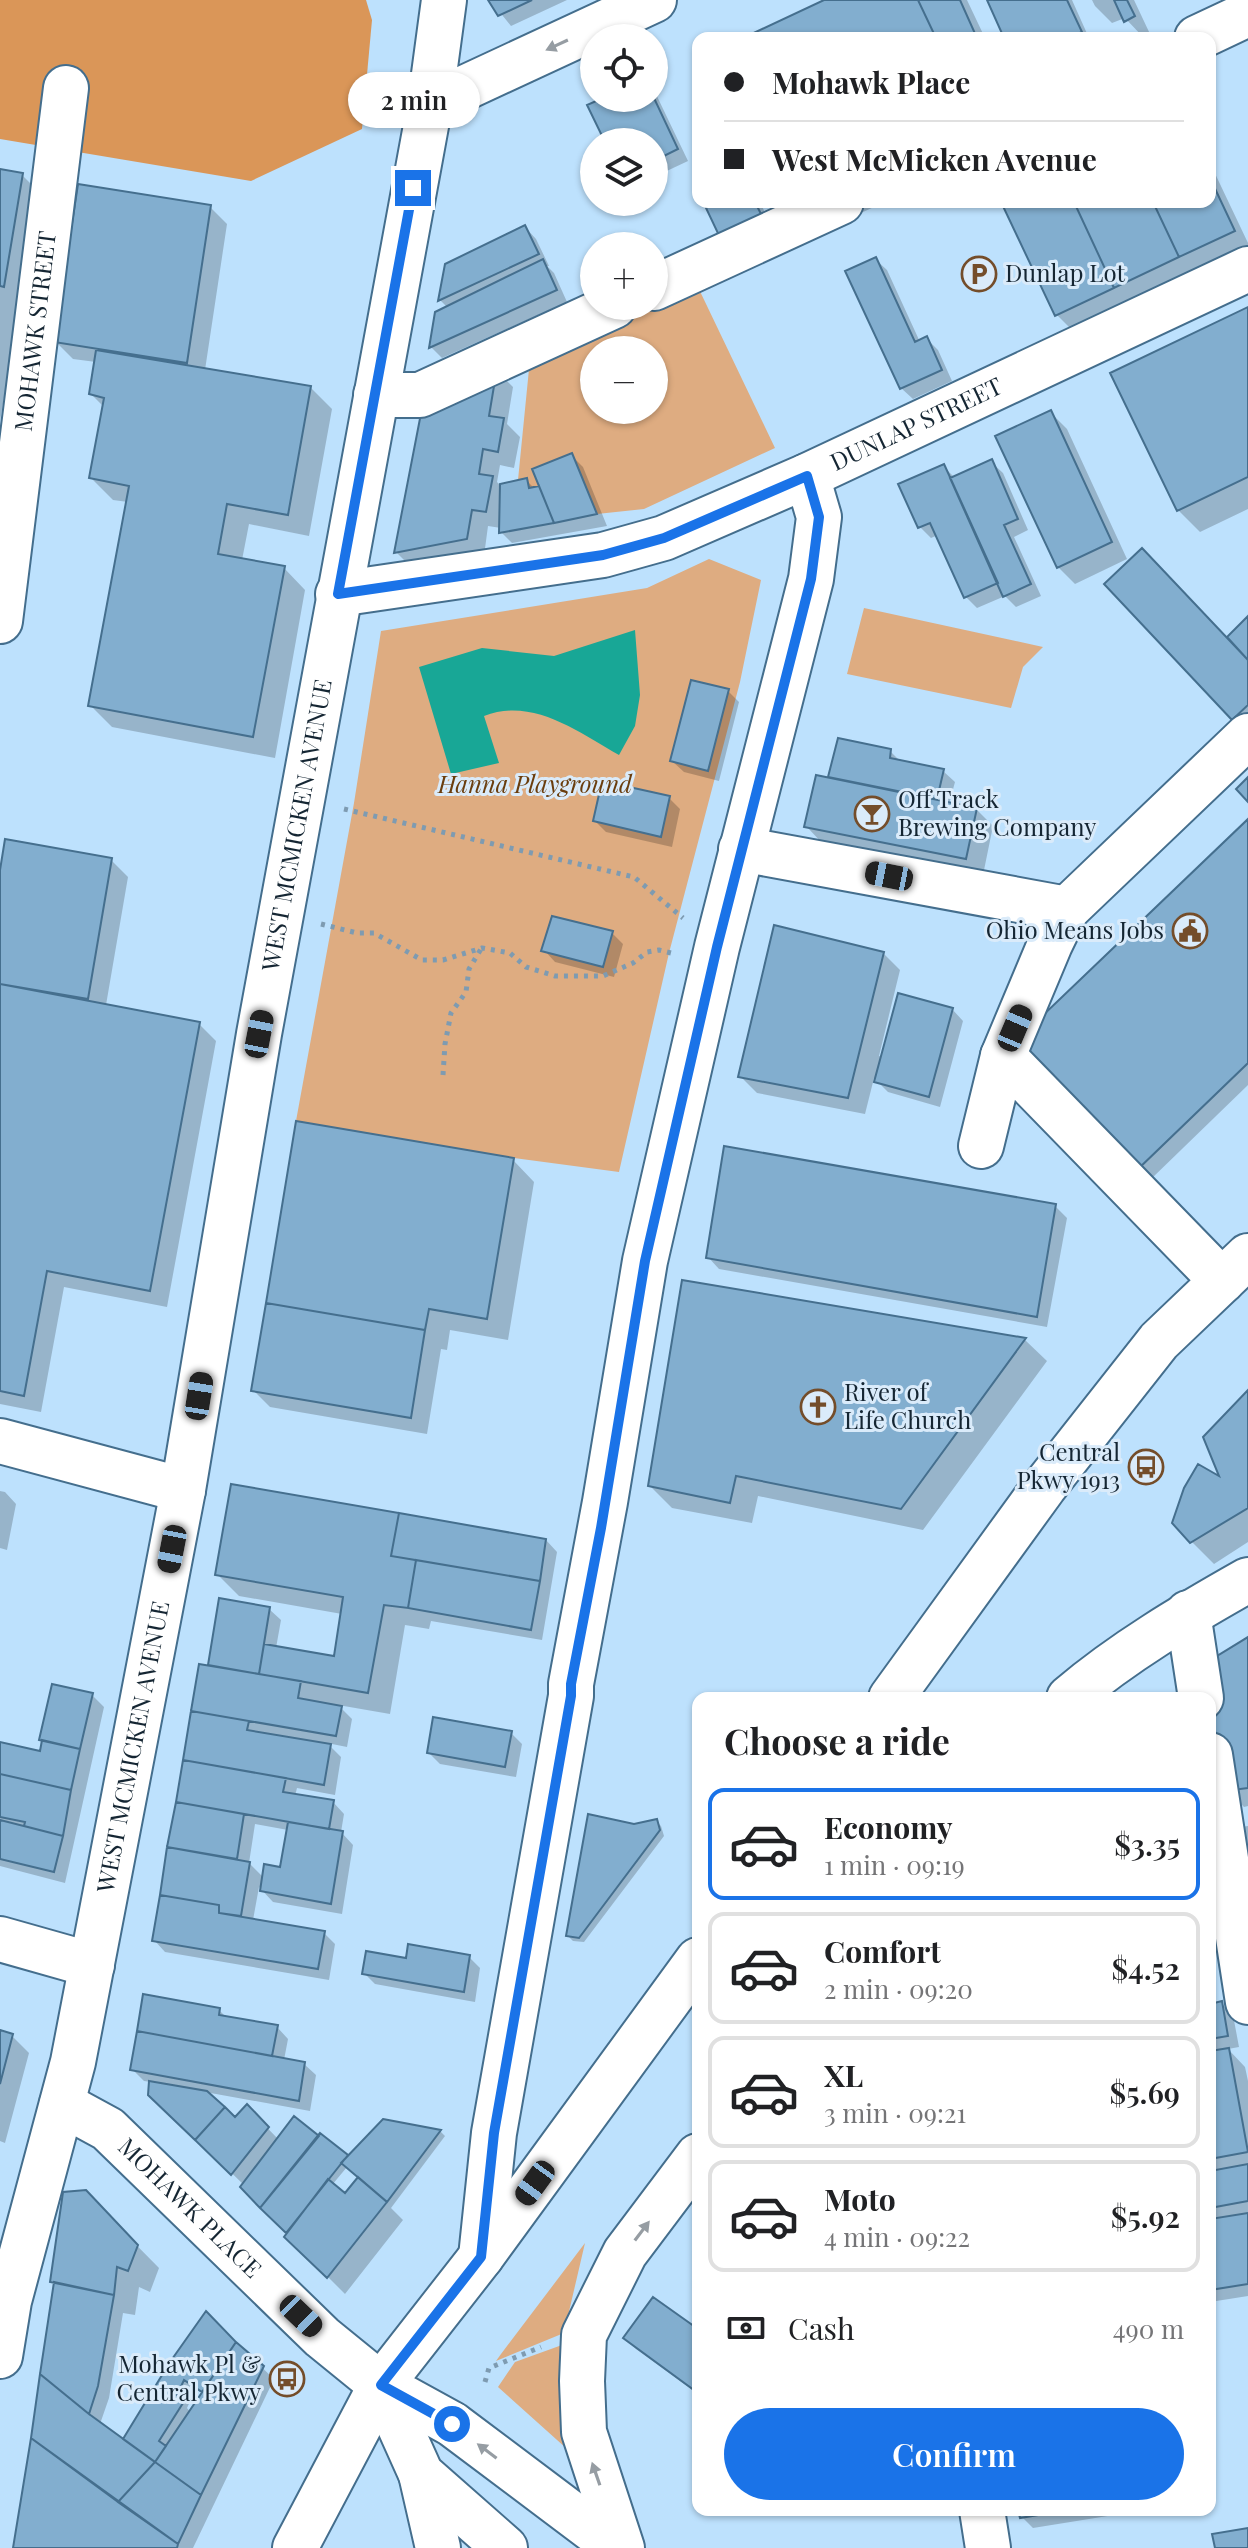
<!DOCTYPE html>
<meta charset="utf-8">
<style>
body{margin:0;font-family:"Playfair Display",serif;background:#f2f2f2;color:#202124;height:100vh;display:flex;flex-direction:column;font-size:30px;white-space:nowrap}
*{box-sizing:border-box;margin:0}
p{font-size:26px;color:#757577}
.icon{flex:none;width:44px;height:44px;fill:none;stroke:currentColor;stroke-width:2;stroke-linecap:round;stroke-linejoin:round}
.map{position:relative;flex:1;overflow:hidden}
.panel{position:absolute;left:692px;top:1692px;width:524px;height:824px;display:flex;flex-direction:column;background:#fff;border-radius:16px;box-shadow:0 2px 6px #0004}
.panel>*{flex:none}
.hud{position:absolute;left:692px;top:32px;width:524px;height:176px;border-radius:16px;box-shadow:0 2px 6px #0004;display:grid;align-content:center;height:176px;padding:0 32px;background:#fff}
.controls{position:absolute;left:580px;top:24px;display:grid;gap:16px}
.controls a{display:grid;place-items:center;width:88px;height:88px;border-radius:50%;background:#fff;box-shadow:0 2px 6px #0004;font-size:40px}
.end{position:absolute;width:36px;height:36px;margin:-18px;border:10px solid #1a73e8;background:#fff;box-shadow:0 0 0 4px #fff}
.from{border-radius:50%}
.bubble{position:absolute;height:56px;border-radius:28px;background:#fff;box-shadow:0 2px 6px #0004;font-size:26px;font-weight:600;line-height:56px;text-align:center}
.car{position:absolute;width:24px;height:48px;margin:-24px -12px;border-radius:10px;box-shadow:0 0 6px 2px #0007;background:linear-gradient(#222 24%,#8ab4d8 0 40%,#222 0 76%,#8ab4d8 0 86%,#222 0)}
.hud b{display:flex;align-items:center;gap:28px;height:76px;font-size:30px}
.hud b+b{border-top:2px solid #e0e0e0}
.hud i{width:20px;height:20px;background:#202124}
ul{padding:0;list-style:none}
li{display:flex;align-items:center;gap:24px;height:112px;margin:0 16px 12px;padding:0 16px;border:4px solid #e0e0e0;border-radius:16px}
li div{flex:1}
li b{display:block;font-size:30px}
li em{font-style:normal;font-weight:600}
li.active{border-color:#1a73e8}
li>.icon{width:72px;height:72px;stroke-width:1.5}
h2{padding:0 32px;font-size:36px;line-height:96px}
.pay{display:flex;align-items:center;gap:20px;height:88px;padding:0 32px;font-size:30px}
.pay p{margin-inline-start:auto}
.primary-button{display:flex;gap:16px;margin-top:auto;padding:16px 32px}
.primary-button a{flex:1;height:92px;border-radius:48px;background:#1a73e8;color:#fff;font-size:32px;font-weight:600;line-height:92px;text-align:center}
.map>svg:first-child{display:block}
.green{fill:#deac81;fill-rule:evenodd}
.forest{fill:#da9658}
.water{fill:#18a796}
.shadow{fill:#0003;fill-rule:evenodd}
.building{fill:#82aecf;stroke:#456f8e;stroke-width:2}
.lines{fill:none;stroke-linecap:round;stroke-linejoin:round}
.minor-casing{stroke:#446e8d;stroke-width:48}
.major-casing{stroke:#446e8d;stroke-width:48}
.path{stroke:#7e9bb1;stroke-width:5;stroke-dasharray:4 6;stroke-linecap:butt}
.minor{stroke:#fff;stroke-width:44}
.major{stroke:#fff;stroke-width:44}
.oneway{fill:#969da3}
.route{stroke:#1a73e8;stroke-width:10}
.labels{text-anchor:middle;stroke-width:6;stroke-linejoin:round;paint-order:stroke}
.poi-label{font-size:24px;fill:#152633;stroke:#daebfa;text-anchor:start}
.street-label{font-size:24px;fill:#152633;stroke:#daebfa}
.park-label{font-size:24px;font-style:italic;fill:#6a3d0d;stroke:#daebfa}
</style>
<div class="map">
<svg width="1248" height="2548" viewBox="0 0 1248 2548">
<rect width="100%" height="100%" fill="#bde1fd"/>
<path class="green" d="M696,283l79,165 -131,61 -47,5 -25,-61 -40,16 7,17 -10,2 -2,-10 -9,2 12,-121zM594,350h60v60h-60z
M709,559l52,21 -21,102 -71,271 -50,219 -105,-14 -218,-37 58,-318 27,-172 266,-43z
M864,608l179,39 -20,20 -12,41 -164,-34z
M585,2243l-21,90 -68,28 5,-7z
M562,2345l14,112 -78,-70 17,-25z"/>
<path class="forest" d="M0,0h366l6,20 -10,109 -111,52 -251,-42z"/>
<path class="water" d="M635,630l5,65 -5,31 -16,29c-41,-23 -86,-58 -135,-39l15,47 -48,11 -32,-107 63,-19 72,8z"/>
<path class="shadow" d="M490,0h77l-56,26z
M829,0h138l18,38h-238z
M989,0h83l17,38h-83z
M1092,0h42l16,34 -7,3 -18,-19 -13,5 -17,-17z
M654,90l34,71 -34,16v-35h-47v-44h47z
M1210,163l38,80v6l-174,83 -17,-17 -54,-113h207z
M0,169l3,3 19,3 17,17 -39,229z
M723,202h37l17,36z
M807,202h78l-55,25z
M210,207l17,17 -22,146 105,17 22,22 -23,127 -60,-12 -7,36 42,8 21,22 -30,168 -163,-31 -22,-22 38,-203 -15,-2 -22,-22 13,-71 -13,-13 5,-32 -23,-3 -17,-17z
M525,227l11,12 13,27h-2l7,7 13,29 -125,56 -11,-11 6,-34 11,-5 -8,-8 6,-35z
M875,259l12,11 33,72 7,-3 11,11 14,31 -39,18 -12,-11z
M1248,309v200l-48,23 -22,-22z
M497,371l16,16 -6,37 13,13 -6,31 -14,-3 -3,17 4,4 25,-6 9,9 7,-1 29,-33 12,12 24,59 -95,17 -11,-11v-4l-13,-2 -4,30 -71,13 -17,-17z
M1050,412l17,17 60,130 -52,25 -17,-17z
M991,462l12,11 25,57 -14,7 27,59 -25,11 -11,-11 -28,12 -11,-11 -28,-62 -7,3 -11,-11 24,-60 11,11z
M1248,619v115l-15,-15 -6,-79z
M728,691l11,11 -20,79 -35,-9 -12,-11z
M839,740l51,11 11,11 42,9 12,11 -6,22 27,5 17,17 -10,49 -160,-31 -16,-17 23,-47z
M669,798l11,11 -8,38 -66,-15 -11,-11z
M1248,822v263l-99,96 -132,-138z
M111,860l17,17 -22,128 93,19 17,17 -49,266 -103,-20 -23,125 -41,-8v-524z
M612,933l11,11 -9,33 -59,-15 -11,-12z
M883,953l17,17 -21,86 4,1 69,-48 11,12 -23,86 -52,-15 -14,-14 -9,36 -108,-21 -17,-17z
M513,1160l21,22 -26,158 -58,-10 -3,20 -6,-1 -14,85 -157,-27 -17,-17z
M1055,1206l12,12 -20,109 -328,-58 -11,-12z
M684,1282l341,58 22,21 -124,169 -165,-34 -6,27 -80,-15 -22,-22z
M1248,1393v149l-34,22 -22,-22 31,-61z
M0,1491l5,1 11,12 -9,46 -7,-2z
M546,1540l11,12 -15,88 -111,-19 -2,8 -24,-4 -15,89 -52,-9 14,14 -5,28 -20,-4 14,14 -6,38 -38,-7 -2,8 38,6 11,12 -3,18 12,13 -11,69 -69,-12 -14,-15 -6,33 71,13 11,11 -6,36 -164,-28 -11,-12 47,-274 8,2 12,-68 48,9 12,11 -5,28 59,11 7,-45 -103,-18 -22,-22zM255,1824l33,6 -6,39 -18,9 -15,-15z
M1248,1639v167l-4,1 -17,-17z
M92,1695l12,12 -39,176 -65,-17v-122l41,9z
M511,1733l11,11 -6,33 -76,-13 -11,-11z
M656,1821l5,5 3,10 -80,106 -11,-1 -5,-5 66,-110z
M1248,1826v43l-15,-41z
M469,1957l11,11 -5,34 -100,-18 -11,-11 44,-12z
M1222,2004l11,11 6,32 -11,2 17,18 3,14v215l-38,6v-296z
M219,2010l9,9 49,8 11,12 -4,21 20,4 12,11 -6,36 -105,-19 30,27 12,-12 32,33 40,-1 2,-3 28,22 34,-37 57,10 5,5 -54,72 12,12 -58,74 -58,-58 2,-3 -45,-48 -94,-91 1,-12 -7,-1 -12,-12zM347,2167l13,10 -14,19 -14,-11z
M0,2032l12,4 17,17 -24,90 -5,-2z
M85,2193l74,75 -9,24 -11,-5 -4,28 -12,-2 -14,85 -9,26 24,18 82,-128 68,65 -81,169h-178zM196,2389l7,5 -12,19 -4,-5z
M698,2332v62l-62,-45 -11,-11z
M1020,2510h125l-112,18 -11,-11z"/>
<path class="building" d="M488,0h44l-34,16z
M824,0h94l18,38h-193z
M918,0h42l17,38h-41z
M987,0h80l15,32 -14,6h-64z
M1114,0h13l8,16 -11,6z
M603,98h51l24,51 -24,12v-19h-49l-18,-37z
M0,169l23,4 -19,114 -4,-1z
M1210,178l25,53 -56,26 -26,-55h57z
M78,184l133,21 -24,158 -133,-21z
M718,202h37l12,24 -43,20 -18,-38z
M1001,202h73l40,86 -59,28z
M1074,202h79l26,55 -65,31z
M525,225l14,29 -101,47 7,-37z
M876,257l39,85 12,-6 15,34 -42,19 -55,-118z
M543,259l14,31 -128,58 6,-36z
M1248,307v170l-71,34 -67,-138z
M96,350l215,36 -23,129 -61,-11 -9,50 67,12 -32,171 -165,-31 41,-220 -40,-8 15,-80 -15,-4z
M497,368l-8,48 15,2 -6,34 -15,-3 -4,25 14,2 -7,36 -14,-2 -5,29 -73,14 29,-150z
M1051,410l61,132 -55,26 -62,-132z
M572,453l25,61 -43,9 -22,-54z
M992,459l26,60 -14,6 27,59 -28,13 -53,-119z
M944,464l54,119 -34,15 -34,-75 -12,5 -20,-44z
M527,478l2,10 10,-2 15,37 -55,10 1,-49z
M1142,548l106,112v45l-16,15 -128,-136z
M1248,616v44l-21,-23z
M691,680l38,9 -21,82 -38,-10z
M838,738l53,11 -1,9 54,11 -7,30 -109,-22z
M816,775l161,33 -11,51 -162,-32z
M1248,777v25l-12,-13z
M602,781l68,15 -9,41 -68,-16z
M1248,819v244l-112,108 -122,-128z
M5,839l107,19 -24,141 -88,-15v-114z
M552,916l61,15 -10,36 -62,-16z
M774,925l110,27 -36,146 -110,-21z
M0,984l200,38 -50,269 -103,-20 -23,125 -24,-5z
M898,993l55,15 -24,89 -55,-15z
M296,1121l218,37 -27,161 -58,-10 -4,21 -159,-27z
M724,1146l332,58 -19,113 -331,-59z
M682,1280l344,58 -125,171 -165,-33 -6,27 -82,-17z
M266,1303l159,27 -14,88 -160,-27z
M1248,1390v118l-58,35 -18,-20 12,-35 14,-24 21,12 -16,-39z
M231,1484l168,29 -8,43 25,4 -8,48 -24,-3 -16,88 -109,-19 5,-30 70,12 9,-59 -128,-22z
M399,1513l147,26 -6,42 -149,-25z
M416,1560l124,21 -9,49 -123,-22z
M219,1598l51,9 -11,67 -51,-9z
M1248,1637v151l-23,3 -21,-127z
M199,1664l102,17 -3,17 44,8 -6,30 -145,-25z
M52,1684l41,9 -13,56 -41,-9z
M191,1711l58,10 -2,9 84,14 -7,41 -141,-25z
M433,1717l79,14 -7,36 -78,-14z
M42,1740l38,9 -9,41 -71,-16v-32l40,9z
M183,1760l103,18 -3,14 51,8 -5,29 -153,-27z
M0,1774l71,16 -8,46 -39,-10 1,-4 -25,-5z
M176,1802l68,12 -7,45 -70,-12z
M588,1814l46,10 23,-5 3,11 -81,108 -13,-2z
M0,1820l63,16 -9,36 -54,-13z
M288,1822l55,9 -12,73 -71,-13 4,-27 16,3z
M167,1847l83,15 -9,54 -22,-3v-8l-59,-10z
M160,1895l59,10v8l106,18 -7,38 -166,-28z
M408,1944l62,11 -6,37 -102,-18 4,-23 40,7z
M143,1994l77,14 -1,7 59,10 -6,31 -135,-25z
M1222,2001l6,35 -18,3v-35z
M0,2030l13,4 -13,50z
M137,2031l168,31 -6,39 -169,-31z
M1229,2048l19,104 -38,7v-108z
M149,2081l58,10 18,16 -30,33 -47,-45z
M247,2104l22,23 -38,48 -36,-35 30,-33 10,10z
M294,2116l25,20 -59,72 -20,-21z
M383,2119l58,11 -54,72 -46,-39z
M320,2133l28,22 -62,78 -26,-25z
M1248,2164v37l-38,7v-37z
M358,2177l29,25 -60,76 -43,-41 44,-58 17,14z
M86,2190l52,55 -10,26 -11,-4 -3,28 -64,-13 13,-90z
M1248,2213v71l-38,6v-71z
M54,2282l60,13 -16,91 -9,28 -49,-40z
M653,2297l45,32v14l-2,3 2,2v45l-75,-55z
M206,2311l30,31 -34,50 -18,-12 -7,15 6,8 -24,38 7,5 -11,16 -32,-23 47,-77z
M236,2342l28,24 -63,129 -46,-33z
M40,2374l49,40 66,48 -37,40 -87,-64z
M31,2438l147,106 -1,4h-164z
M155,2462l46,33 -23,49 -60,-42z
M1018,2510h50l-48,8z
M1248,2528v20h-33l-3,-14z"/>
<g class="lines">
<g class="minor-casing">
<g id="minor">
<path d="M1197,38l51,-24"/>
<path d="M430,104l224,-104"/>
<path d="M654,288l187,-86"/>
<path d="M376,395h44l194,-89"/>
<path id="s1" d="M338,594l265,-39 61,-17 143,-62 441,-207"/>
<path id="s2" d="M0,621l66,-533"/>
<path d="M741,849l326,60"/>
<path d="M1003,1056l219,225"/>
<path d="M981,1146l22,-90 47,-112 17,-35 181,-173"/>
<path d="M0,1441l183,49"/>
<path d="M1188,1613l13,85"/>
<path d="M1069,1698c54,-46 117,-83 179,-118"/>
<path d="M1210,1755l38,247"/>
<path d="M0,1939l92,26"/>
<path id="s3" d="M62,2104l46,25 214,208 59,48 71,39 165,124"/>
<path d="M481,2257l13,-124 77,-437v-12l34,-182 40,-241 72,-314 94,-368 8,-62 -12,-41"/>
<path id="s4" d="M0,2356l9,-55 64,-239 110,-572 76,-456 171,-930 14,-104"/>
<path d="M381,2385l40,89 84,74"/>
<path d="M421,2474l17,74"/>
<path d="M982,2510l6,38"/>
<path d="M622,2548l-38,-116 -2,-51 2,-46 41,-82 73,-97"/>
</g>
</g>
<g class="major-casing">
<path id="major" d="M891,1698l153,-211 115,-146 89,-85
M295,2548l86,-163 100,-128 217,-297"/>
</g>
<path class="path" d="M344,809l290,68 49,41
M321,924l36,9h17l48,27h21l39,-12 28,5 16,14 29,9h48l30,-13 14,-11 12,-2 12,3
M443,1075l2,-31 6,-31 15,-21 3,-23 12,-20
M485,2382l4,-14 52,-21"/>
<use href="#minor" class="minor"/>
<use href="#major" class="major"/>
</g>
<defs><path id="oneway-solid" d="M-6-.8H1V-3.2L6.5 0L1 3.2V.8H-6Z" transform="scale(2)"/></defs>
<g class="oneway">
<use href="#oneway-solid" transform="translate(557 45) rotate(155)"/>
<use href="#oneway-solid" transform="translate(642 2231) rotate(-53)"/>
<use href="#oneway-solid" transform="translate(487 2451) rotate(-143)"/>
<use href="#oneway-solid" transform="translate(596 2474) rotate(-109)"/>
</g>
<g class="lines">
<path class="route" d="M413,188l-75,406 265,-39 61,-17 143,-62 12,41 -8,62 -94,368 -72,314 -44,267 -30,156v12l-77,437 -13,124 -100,128 71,39"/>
</g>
<defs>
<g id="parking-ring" transform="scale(1.8)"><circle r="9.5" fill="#daebfa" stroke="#744d2a" stroke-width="1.5"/><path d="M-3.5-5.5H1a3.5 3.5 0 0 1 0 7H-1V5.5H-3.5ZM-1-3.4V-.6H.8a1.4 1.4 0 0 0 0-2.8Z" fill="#744d2a"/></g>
<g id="bar-ring" transform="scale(1.8)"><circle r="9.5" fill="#daebfa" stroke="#744d2a" stroke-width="1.5"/><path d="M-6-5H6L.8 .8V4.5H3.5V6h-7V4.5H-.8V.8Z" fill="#744d2a"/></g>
<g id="civic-ring" transform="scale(1.8)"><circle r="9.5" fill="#daebfa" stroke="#744d2a" stroke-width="1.5"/><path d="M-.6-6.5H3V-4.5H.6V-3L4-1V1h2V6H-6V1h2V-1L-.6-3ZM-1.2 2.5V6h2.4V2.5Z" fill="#744d2a"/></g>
<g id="church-ring" transform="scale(1.8)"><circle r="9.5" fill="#daebfa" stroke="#744d2a" stroke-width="1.5"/><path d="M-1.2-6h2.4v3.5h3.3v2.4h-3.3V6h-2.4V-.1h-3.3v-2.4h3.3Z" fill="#744d2a"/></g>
<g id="bus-ring" transform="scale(1.8)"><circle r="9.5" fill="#daebfa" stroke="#744d2a" stroke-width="1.5"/><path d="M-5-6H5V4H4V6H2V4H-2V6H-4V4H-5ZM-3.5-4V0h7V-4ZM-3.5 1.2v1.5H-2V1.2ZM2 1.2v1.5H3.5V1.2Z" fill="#744d2a"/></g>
</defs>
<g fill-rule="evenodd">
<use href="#parking-ring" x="979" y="274"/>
<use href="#bar-ring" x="872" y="814"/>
<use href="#civic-ring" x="1190" y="931"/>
<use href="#church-ring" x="818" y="1407"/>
<use href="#bus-ring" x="1146" y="1467"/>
<use href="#bus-ring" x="287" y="2379"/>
</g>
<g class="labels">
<g class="poi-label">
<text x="1005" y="282">Dunlap Lot</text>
<text x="898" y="808">Off Track<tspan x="898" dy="28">Brewing Company</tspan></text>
<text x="1164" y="939" text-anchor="end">Ohio Means Jobs</text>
<text x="844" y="1401">River of<tspan x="844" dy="28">Life Church</tspan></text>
<text x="1120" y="1461" text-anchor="end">Central<tspan x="1120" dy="28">Pkwy 1913</tspan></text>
<text x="261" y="2373" text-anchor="end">Mohawk Pl &amp;<tspan x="261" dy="28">Central Pkwy</tspan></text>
</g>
<g class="street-label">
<text dy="8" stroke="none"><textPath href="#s2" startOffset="292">MOHAWK STREET</textPath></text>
<text dy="8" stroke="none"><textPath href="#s1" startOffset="608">DUNLAP STREET</textPath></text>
<text dy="8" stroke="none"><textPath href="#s4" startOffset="1560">WEST MCMICKEN AVENUE</textPath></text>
<text dy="8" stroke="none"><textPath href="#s4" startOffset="624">WEST MCMICKEN AVENUE</textPath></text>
<text dy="8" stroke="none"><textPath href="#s3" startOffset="166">MOHAWK PLACE</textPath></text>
</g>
<g class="park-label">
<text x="535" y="793">Hanna Playground</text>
</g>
</g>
</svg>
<div class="controls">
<a><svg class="icon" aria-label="locate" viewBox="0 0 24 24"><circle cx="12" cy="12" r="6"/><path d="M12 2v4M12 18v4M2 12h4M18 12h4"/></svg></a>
<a><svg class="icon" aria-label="layers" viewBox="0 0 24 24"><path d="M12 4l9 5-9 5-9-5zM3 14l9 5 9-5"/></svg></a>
<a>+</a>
<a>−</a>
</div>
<i class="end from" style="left:452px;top:2424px"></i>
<i class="end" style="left:413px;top:188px"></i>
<div class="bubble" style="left:348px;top:72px;width:132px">2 min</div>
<i class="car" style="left:889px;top:876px;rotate:281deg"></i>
<i class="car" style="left:1015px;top:1028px;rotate:23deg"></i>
<i class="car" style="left:259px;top:1034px;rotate:11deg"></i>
<i class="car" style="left:199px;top:1396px;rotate:9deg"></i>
<i class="car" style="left:172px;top:1549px;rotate:191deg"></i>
<i class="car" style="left:535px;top:2183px;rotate:216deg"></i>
<i class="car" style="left:301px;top:2316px;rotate:134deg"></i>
<div class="hud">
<b><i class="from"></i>Mohawk Place</b>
<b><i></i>West McMicken Avenue</b>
</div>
<section class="panel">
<h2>Choose a ride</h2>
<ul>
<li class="active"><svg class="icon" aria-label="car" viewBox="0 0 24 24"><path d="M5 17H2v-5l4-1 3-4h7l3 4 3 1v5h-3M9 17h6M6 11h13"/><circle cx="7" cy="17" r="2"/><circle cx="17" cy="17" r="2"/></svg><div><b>Economy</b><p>1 min · 09:19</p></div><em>$3.35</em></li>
<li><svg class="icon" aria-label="car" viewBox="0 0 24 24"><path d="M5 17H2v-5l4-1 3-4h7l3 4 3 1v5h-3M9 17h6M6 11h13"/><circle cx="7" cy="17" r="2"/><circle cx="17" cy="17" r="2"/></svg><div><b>Comfort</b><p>2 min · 09:20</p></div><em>$4.52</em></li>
<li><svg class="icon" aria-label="car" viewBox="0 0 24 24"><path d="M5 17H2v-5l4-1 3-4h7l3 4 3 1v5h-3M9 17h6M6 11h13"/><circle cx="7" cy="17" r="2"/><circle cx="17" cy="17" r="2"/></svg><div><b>XL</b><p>3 min · 09:21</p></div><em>$5.69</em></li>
<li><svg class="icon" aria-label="car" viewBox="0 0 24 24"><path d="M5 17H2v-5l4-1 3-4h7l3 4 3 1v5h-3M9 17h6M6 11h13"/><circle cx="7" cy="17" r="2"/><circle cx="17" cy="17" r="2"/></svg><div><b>Moto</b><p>4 min · 09:22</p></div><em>$5.92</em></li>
</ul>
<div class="pay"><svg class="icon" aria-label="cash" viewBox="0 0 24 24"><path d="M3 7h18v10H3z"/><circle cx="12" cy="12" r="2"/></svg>Cash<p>490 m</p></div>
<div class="primary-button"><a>Confirm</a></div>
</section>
</div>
